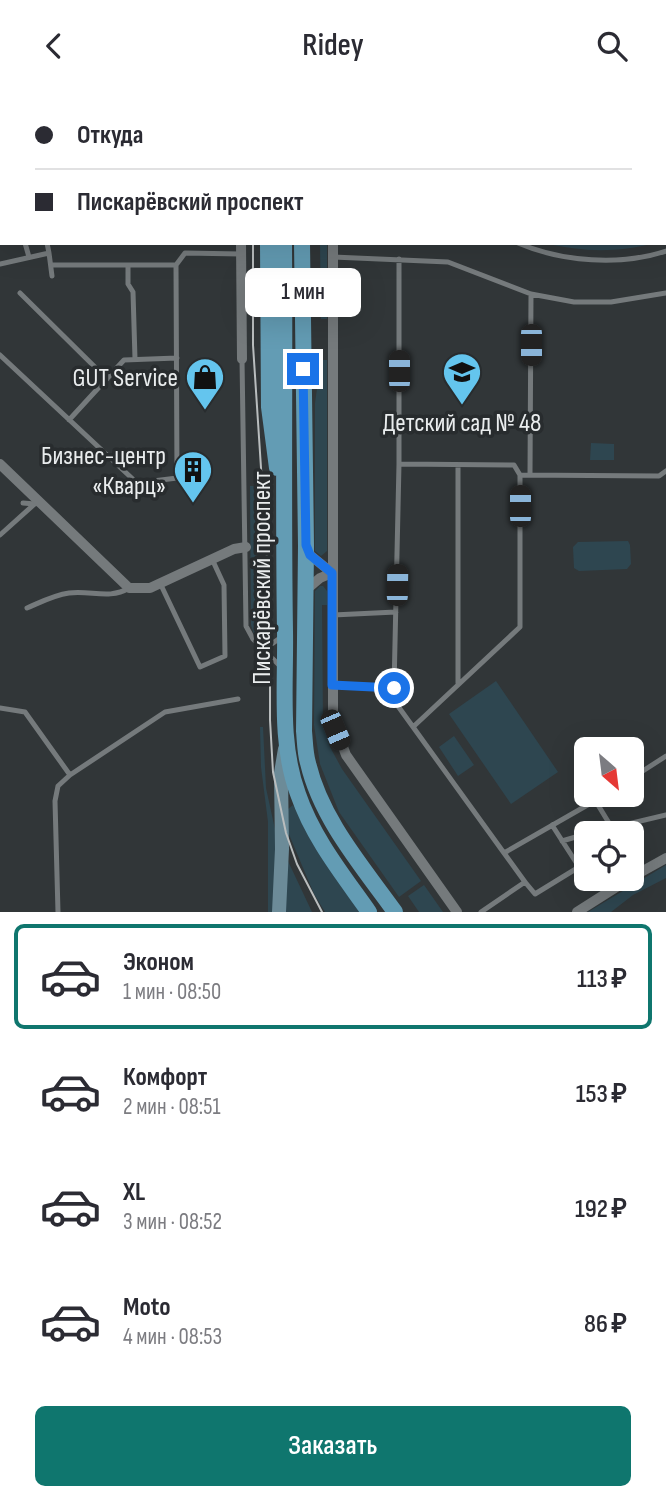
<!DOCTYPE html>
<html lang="ru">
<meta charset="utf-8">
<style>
body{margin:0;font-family:"Sofia Sans Condensed",sans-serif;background:#f7f7f7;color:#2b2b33;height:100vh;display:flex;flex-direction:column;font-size:26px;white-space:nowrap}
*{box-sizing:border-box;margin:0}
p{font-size:23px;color:#7c7c81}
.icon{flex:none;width:38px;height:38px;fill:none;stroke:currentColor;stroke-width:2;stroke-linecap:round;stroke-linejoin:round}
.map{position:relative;height:821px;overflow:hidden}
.side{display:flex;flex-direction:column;background:#fff;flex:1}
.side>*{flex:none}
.guide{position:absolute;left:0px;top:0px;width:667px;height:154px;box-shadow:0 7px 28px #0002;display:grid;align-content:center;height:154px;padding:0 35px;background:#fff}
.needle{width:46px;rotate:152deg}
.tools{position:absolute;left:574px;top:646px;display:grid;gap:14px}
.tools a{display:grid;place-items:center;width:70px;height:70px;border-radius:10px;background:#fff;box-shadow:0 7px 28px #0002;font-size:35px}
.end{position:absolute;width:32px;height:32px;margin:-16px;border:9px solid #1a73e8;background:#fff;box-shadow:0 0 0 4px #fff}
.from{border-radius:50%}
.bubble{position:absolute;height:49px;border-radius:10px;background:#fff;box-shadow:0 7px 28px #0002;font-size:23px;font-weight:600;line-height:49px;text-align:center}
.car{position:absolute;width:21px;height:42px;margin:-21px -10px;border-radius:9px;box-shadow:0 0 5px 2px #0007;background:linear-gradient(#222 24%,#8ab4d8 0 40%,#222 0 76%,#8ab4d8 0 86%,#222 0)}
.guide b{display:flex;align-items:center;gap:24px;height:66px;font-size:26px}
.guide b+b{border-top:2px solid #e1e1e2}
.guide i{width:18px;height:18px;background:#2b2b33}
ul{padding:12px 0 0;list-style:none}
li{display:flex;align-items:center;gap:21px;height:105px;margin:0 14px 10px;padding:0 21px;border:4px solid transparent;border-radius:10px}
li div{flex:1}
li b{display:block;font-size:26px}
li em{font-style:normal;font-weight:600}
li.on{border-color:#0f766e}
li>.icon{width:63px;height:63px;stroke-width:1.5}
.primary-button{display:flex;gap:14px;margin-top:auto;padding:14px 35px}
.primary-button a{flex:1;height:80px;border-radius:10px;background:#0f766e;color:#fff;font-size:28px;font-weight:600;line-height:80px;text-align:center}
header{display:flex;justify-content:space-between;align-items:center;height:91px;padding:0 35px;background:#fff;font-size:32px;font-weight:600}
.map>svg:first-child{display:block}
.green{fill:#2e4650}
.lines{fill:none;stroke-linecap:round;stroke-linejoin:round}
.lane{stroke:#757a7c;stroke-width:5}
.street{stroke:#757a7c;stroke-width:10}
.secondary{stroke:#6c8b98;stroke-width:14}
.primary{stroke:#639cb4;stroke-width:16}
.tram{stroke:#b9bdbe;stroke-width:2}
.route{stroke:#1a73e8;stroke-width:9}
.labels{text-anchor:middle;stroke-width:7;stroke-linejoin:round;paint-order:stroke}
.poi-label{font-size:26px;fill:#eaedee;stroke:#282c2e;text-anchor:end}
.street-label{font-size:26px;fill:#eaedee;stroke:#282c2e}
</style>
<header><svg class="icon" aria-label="back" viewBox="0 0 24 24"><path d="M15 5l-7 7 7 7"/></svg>Ridey<svg class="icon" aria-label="search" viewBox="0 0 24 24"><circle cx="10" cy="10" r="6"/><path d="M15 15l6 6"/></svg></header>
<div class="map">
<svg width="666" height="821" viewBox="0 0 666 821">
<rect width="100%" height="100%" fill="#313638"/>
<path class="green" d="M582,0h84v149l-1,-147h-86z
M320,152h7v76h-6z
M544,152h111c-40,10 -71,9 -111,0z
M321,269h6v191l-6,5 -6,-5v-148z
M591,352l23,1v16h-24z
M250,395h4l8,153 -8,-5 -3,-9z
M628,450l2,4 1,19 -4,5 -48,2 -5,-3 -1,-21 5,-5z
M320,495h3l4,5v14h-5l1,119 7,23 12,22 79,112 -22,16 -60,-85 -19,-48 -6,-39 1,-134z
M496,590l62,91 -47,32 -62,-90z
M260,636h3l3,61 10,46 -2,78h-6v-90l-7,-55z
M454,645l20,29 -16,11 -19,-29z
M293,714l22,42 45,65h-35l-11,-18 -26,-62v-23z
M287,768l25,53h-27z
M666,774v13l-33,17 -22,17h-23z
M424,794l19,27h-24l-11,-16z"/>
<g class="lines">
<path class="lane" d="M25,152l4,14
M518,152c44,19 103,23 148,8
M49,162l3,23
M333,166l115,5 83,32 43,8h37l55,-9
M0,173l49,-11 -2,-10
M51,174h125
M128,174v19l5,8 2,67
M20,202l87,86
M0,264l137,128 40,-5 -1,-213 9,-12 56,1
M242,268l4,267 7,13 28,28
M69,329l55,-60 53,-2
M399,373l115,1 6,10 139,1 7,-5
M530,383l1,-180
M23,412l12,1
M0,444l39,-35
M160,492l40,84 25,-11 -1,-71 -12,-26
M27,517c14,-6 27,-13 42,-15 22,-3 40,7 60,-5
M333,524l63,-3
M258,553l11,2 11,-8
M458,592v-218
M332,595l62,2 1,14 109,151 101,-58
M394,597l5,-224v-205
M0,617l25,4 45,63
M413,636l107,-100v-152
M632,687l34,-22
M595,709l20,33
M590,742l76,-18
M562,750l24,-7
M632,769l7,12
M525,791l10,12 44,-27 -27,-42
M58,821l-3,-111 3,-15 12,-11 95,-63 73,-13
M481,821l44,-30 -21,-29"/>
<path class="street" d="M241,0v2
M241,152l1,116
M333,152v477l13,35 111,157
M0,373l129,124h21l84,-39 12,-2
M308,458l2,6 22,18
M307,498l13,-11 12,-5
M632,786l34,-19
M577,821l52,-33"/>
<path class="secondary" d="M279,821l3,-63 -1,-76 4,-24"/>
<path class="primary" d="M283,0v2
M344,0l3,2
M271,2v-2
M302,2v-2
M419,2l29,-2
M563,2l5,-2
M268,152l1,164 8,61
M284,152c1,130 -1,259 1,388 1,54 -6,112 13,163 15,44 45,81 71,118
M302,152l4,303 -2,185c1,10 1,22 4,32 13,56 54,103 87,149"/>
<path class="tram" d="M248,0v2
M253,152v102l17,261v114l3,52 13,61 11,31 25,48"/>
</g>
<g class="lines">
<path class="route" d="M303,278l3,176 4,10 22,18v112l62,3"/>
</g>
<defs>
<g id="school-pin" transform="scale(2.0125)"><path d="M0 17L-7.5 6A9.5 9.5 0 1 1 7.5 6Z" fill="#64c5ee" stroke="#282c2e"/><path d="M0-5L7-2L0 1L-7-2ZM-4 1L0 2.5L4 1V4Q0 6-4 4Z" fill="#111"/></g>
<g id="shop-pin" transform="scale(2.0125)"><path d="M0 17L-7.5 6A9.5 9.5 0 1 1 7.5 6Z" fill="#64c5ee" stroke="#282c2e"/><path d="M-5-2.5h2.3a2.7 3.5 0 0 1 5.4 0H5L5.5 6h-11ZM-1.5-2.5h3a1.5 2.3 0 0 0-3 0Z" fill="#111"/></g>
<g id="building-pin" transform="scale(2.0125)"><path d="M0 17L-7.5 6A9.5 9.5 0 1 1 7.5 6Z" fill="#64c5ee" stroke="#282c2e"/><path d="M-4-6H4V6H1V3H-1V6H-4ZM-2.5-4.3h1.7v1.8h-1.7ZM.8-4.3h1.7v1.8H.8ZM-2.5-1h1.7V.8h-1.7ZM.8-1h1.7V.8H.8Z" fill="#111"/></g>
</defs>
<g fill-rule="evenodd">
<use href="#school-pin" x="462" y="281"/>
<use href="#shop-pin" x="205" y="286"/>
<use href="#building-pin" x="193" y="379"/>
</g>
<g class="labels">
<g class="poi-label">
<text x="178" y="295">GUT Service</text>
<text x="462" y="340" text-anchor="middle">Детский сад № 48</text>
<text x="166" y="373">Бизнес-центр<tspan x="166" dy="30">«Кварц»</tspan></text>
</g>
<g class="street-label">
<text transform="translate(261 487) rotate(-90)" y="9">Пискарёвский проспект</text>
</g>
</g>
</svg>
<div class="tools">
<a><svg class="needle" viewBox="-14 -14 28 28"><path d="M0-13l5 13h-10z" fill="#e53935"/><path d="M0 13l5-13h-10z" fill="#7c7c81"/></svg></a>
<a><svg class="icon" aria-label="locate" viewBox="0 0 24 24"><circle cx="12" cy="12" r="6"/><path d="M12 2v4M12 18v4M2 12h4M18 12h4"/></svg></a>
</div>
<i class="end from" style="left:394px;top:597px"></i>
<i class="end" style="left:303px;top:278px"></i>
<div class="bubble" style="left:245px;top:177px;width:116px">1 мин</div>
<i class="car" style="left:531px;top:254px;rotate:180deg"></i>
<i class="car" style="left:399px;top:280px;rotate:0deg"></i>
<i class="car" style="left:520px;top:415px;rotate:0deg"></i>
<i class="car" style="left:397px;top:494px;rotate:1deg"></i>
<i class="car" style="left:335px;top:639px;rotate:157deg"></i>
<div class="guide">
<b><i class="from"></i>Откуда</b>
<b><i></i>Пискарёвский проспект</b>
</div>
</div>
<section class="side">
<ul>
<li class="on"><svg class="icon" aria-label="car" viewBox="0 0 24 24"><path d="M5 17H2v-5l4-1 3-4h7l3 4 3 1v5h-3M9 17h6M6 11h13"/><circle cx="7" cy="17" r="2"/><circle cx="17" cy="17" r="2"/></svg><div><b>Эконом</b><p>1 мин · 08:50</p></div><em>113 ₽</em></li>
<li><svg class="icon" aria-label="car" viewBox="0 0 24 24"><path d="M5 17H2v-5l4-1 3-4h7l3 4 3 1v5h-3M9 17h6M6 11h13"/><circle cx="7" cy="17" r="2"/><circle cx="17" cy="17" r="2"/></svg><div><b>Комфорт</b><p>2 мин · 08:51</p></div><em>153 ₽</em></li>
<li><svg class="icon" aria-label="car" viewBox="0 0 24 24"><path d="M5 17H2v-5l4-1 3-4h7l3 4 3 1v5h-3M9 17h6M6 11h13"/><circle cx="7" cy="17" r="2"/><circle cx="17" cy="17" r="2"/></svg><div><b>XL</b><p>3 мин · 08:52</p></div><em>192 ₽</em></li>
<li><svg class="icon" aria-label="car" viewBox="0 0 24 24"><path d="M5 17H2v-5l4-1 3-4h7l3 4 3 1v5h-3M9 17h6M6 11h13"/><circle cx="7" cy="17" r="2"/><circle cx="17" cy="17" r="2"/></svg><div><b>Moto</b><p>4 мин · 08:53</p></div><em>86 ₽</em></li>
</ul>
<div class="primary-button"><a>Заказать</a></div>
</section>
